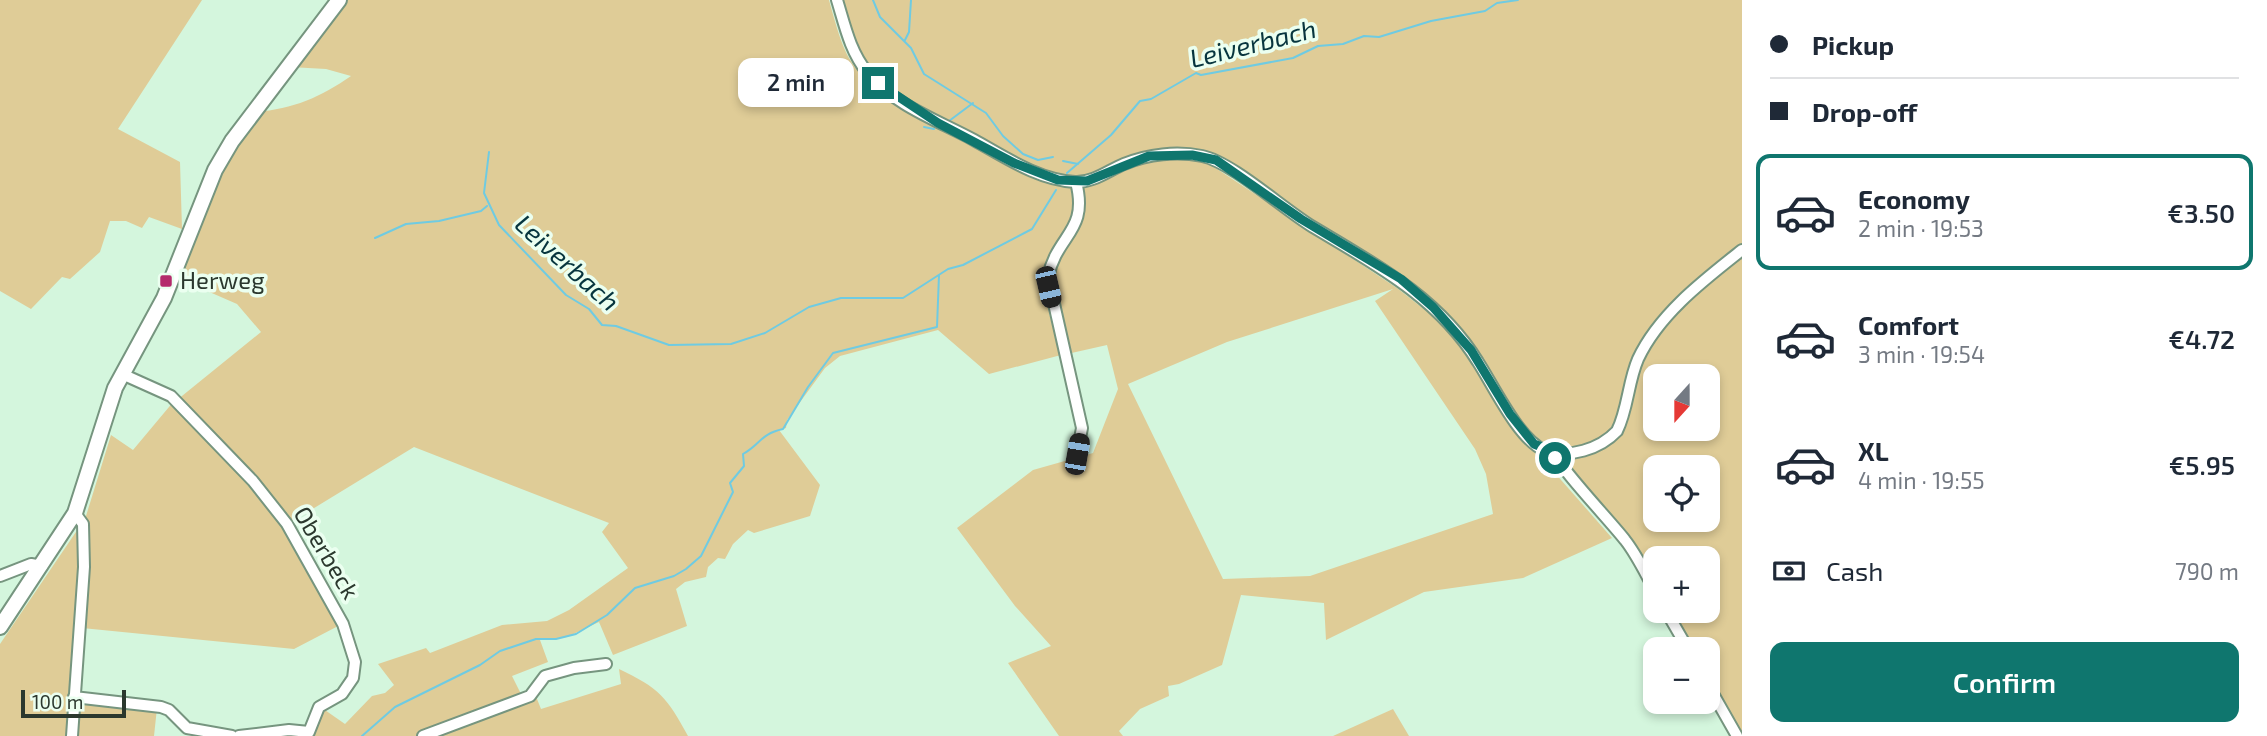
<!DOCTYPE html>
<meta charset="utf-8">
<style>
body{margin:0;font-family:"Exo 2",sans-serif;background:#f2f2f3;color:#1f2937;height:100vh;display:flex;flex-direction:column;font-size:26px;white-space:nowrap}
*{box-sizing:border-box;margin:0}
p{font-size:23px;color:#747a83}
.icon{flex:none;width:38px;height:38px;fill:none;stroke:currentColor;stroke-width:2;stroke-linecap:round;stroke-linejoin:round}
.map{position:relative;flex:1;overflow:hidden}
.drawer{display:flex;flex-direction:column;background:#fff;width:525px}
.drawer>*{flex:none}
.banner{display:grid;align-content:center;height:154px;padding:0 28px;background:#fff}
.needle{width:46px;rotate:201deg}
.tools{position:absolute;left:1643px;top:364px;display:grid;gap:14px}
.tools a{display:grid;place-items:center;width:77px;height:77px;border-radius:14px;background:#fff;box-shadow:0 4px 10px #0003;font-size:35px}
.scale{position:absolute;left:21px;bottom:18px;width:105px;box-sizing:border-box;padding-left:7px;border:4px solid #2b382e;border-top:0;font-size:19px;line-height:24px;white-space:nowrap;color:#2b382e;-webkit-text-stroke:5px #ebfff0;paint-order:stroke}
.end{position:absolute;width:32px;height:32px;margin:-16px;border:9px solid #0f766e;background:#fff;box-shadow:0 0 0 4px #fff}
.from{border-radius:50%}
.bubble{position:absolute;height:49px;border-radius:14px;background:#fff;box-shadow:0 4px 10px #0003;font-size:23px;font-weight:600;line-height:49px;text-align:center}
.car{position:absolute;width:21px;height:42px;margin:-21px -10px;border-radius:9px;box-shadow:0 0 5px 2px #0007;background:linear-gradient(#222 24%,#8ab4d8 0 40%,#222 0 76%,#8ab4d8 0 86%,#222 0)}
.banner b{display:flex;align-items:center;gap:24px;height:66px;font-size:26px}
.banner b+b{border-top:2px solid #e0e1e3}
.banner i{width:18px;height:18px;background:#1f2937}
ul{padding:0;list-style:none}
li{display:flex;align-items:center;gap:21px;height:116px;margin:0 14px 10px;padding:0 14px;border:4px solid transparent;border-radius:14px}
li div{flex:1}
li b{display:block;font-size:26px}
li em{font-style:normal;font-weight:600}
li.selected{border-color:#0f766e}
li>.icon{width:63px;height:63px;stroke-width:1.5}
.pay{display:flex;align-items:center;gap:18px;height:77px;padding:0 28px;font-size:26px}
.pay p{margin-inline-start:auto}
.primary-button{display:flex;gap:14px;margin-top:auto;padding:14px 28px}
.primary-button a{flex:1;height:80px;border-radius:14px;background:#0f766e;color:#fff;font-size:28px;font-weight:600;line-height:80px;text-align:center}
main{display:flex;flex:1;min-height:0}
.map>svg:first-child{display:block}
.green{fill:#dfcc97;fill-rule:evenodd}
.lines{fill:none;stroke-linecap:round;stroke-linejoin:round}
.stream{stroke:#6fcbe2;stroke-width:2}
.minor-casing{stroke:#76957f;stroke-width:14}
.major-casing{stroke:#76957f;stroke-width:18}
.minor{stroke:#fff;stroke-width:10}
.major{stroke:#fff;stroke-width:14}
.route{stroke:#0f766e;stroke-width:9}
.poi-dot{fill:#b42b6c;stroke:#ebfff0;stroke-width:2.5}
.labels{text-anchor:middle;stroke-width:7;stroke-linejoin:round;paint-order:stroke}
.poi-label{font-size:24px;fill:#2b382e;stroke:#ebfff0;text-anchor:start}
.street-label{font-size:24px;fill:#2b382e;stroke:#ebfff0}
.water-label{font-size:26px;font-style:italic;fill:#07353e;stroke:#ebfff0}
</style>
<main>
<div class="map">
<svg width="1742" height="736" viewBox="0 0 1742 736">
<rect width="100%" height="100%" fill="#d4f6dd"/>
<path class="green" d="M0,0h202l-84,129 62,33 2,67 -33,-12 -7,11 -16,-7h-16l-10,31 -30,27 -8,-2 -31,32 -31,-18z
M340,0h489c19,69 21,69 79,109l2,-5c-48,-31 -53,-52 -71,-104h903v244l-42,36 -52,58 4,4 30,-37 60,-51v482l-34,-56v-31h-18l-21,-38h39v-53h-52l-1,29 -24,-44 -74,-89 -17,2 72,82 -89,40 -99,14 -98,48 -2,-37 -83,-8 -19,70 -43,19 -11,2 1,10 -29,13 -21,22 4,5h-64l-51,-73 43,-17 -36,-40 -58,-78 76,-58 60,-17 25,-64 -11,-44 -40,9 -18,-76 8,-23 26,-40 -1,-29 69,-28 51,1 195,129 37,29 34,35 39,64 6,-4c-31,-49 -62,-101 -110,-136 -42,-29 -89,-53 -132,-80 -26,-17 -45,-41 -77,-44 -23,-2 -52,1 -73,11 -18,7 -31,15 -50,16 -1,11 11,21 8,35 -3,12 -18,25 -24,36 -20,31 -3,73 6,105l-72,19 -51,-44 -98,26 -15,12 -38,52 -1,8 -7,2 41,55 -10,31 -56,17 -6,-3 -15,14 -8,15 -7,-1 -10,9 -2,10 -21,5 -9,7 11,37 -74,29 -14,-33 -32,15 -27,3 8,22 -36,14 11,22 -106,38h-104l-2,-6 11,-22 23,16 27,-28 13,-3 9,-8 -16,-21 48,-16 4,5 72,-28 45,-4 22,-11 59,-42 -26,-36 7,-9 -195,-76 -126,77 -34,-44 -77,-80 84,-68 -24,-28 -62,-27 41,-107 40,-58c37,-3 65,-15 95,-36l-25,-7 -36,-2zM1393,289l-18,12 100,148 11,25 7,40 -183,62 -87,3 -95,-195 99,-42zM1656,376h52v53h-52zM1656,467h52v53h-52z
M174,401l95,100 73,123 -48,25 -212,-21 4,-112 25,-81 22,15z
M80,526l2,33 -11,177h-71v-92z
M619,669c40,19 48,28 69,67h-262l109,-42 6,15 80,-25z
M77,699l80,9 -3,28h-79z
M1393,709l16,27h-76z"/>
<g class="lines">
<path class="stream" d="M873,0l7,17 31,31 13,26 62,39 17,23 20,18 15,6 15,-3
M905,40l4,-8 2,-32
M949,121l24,-18
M924,127l10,2
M489,152l-5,41 15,32 67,70 23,14 13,16 14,1 53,19 62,-1 34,-11 44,-26 32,-9h62l45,-29 15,-4 69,-36 24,-39
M1063,161l15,3
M1067,173l44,-38 29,-34 11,-2 45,-26 5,2 92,-17 25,-12 25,-2 21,-8 15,1 52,-16 54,-10 12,-8 21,-3
M375,238l31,-14 33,-3 42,-10 6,-5
M362,736l33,-29 85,-42 20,-14 36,-12h20l20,-5 31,-19 28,-27 39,-12 12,-7 15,-13 32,-64 -3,-9 14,-17 -1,-12c18,-10 17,-20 40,-25l25,-42 25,-34 104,-26 2,-52"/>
<g class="minor-casing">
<path id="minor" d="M837,0c8,26 13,51 30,72 28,34 70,48 107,68 31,17 64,40 101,42 18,1 34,-12 49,-18 24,-10 53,-13 78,-8 30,6 81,53 111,71 62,37 126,71 165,135 15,23 41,78 66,88 25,9 56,-1 73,-19 11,-22 11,-49 21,-72 21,-45 66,-79 104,-109
M1076,182c13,50 -19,52 -28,95l34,151 -5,26
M122,374l49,22 82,85 34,43 56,100 12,38 -2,16 -11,16 -23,13 -10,25 -20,-2 -50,6
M1554,452c2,12 59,72 71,88 12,15 21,35 31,52
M0,576l31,-12 11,2
M1666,611l22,38
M1708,685l29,51
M74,697l87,10 8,3 18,18 45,8
M72,736l12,-169 -1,-43 -8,-11
M423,736l107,-40 15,-20 29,-8 32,-4"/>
</g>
<g class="major-casing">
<path id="major" d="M0,627l75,-114 40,-125 49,-90 51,-128 17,-29 107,-141"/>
</g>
<use href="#minor" class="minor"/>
<use href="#major" class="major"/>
</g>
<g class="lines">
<path class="route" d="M878,83l60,40 76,40 44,17 29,1 62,-25 43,-1 24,5 85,59 100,60 32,28 38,43 39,64 24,30 20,8 1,6"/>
</g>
<rect class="poi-dot" x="159" y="274" width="14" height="14" rx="3.5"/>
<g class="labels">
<g class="poi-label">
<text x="180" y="289">Herweg</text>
</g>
<g class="street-label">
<text transform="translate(326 553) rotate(59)" y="8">Oberbeck</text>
</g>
<g class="water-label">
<text transform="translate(1253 44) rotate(-14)" y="9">Leiverbach</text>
<text transform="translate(567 263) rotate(42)" y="9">Leiverbach</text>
</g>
</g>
</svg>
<div class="tools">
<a><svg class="needle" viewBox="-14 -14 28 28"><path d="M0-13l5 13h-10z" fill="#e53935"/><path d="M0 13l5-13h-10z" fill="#747a83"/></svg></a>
<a><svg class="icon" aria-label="locate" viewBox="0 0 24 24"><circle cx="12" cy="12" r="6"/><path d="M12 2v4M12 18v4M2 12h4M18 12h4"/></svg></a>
<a>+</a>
<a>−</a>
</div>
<div class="scale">100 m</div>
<i class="end from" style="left:1555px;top:458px"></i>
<i class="end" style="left:878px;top:83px"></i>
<div class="bubble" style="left:738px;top:58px;width:116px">2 min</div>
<i class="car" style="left:1048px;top:287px;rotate:167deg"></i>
<i class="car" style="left:1077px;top:454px;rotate:10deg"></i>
</div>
<section class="drawer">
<div class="banner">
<b><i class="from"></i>Pickup</b>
<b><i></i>Drop-off</b>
</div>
<ul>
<li class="selected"><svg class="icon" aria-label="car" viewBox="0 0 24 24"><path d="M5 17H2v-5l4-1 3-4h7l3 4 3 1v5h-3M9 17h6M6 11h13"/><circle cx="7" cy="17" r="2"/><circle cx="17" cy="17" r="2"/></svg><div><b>Economy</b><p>2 min · 19:53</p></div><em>€3.50</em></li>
<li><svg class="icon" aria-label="car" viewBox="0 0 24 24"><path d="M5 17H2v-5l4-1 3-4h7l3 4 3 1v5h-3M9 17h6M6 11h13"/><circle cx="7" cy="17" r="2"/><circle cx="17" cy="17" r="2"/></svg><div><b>Comfort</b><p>3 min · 19:54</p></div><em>€4.72</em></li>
<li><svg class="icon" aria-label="car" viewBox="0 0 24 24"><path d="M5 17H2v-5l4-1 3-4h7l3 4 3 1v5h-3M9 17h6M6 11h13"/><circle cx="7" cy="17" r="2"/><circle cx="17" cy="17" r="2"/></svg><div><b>XL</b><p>4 min · 19:55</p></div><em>€5.95</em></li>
</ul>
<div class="pay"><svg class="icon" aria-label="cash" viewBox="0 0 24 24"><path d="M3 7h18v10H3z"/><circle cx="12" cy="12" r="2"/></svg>Cash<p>790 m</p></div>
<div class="primary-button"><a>Confirm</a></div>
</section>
</main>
